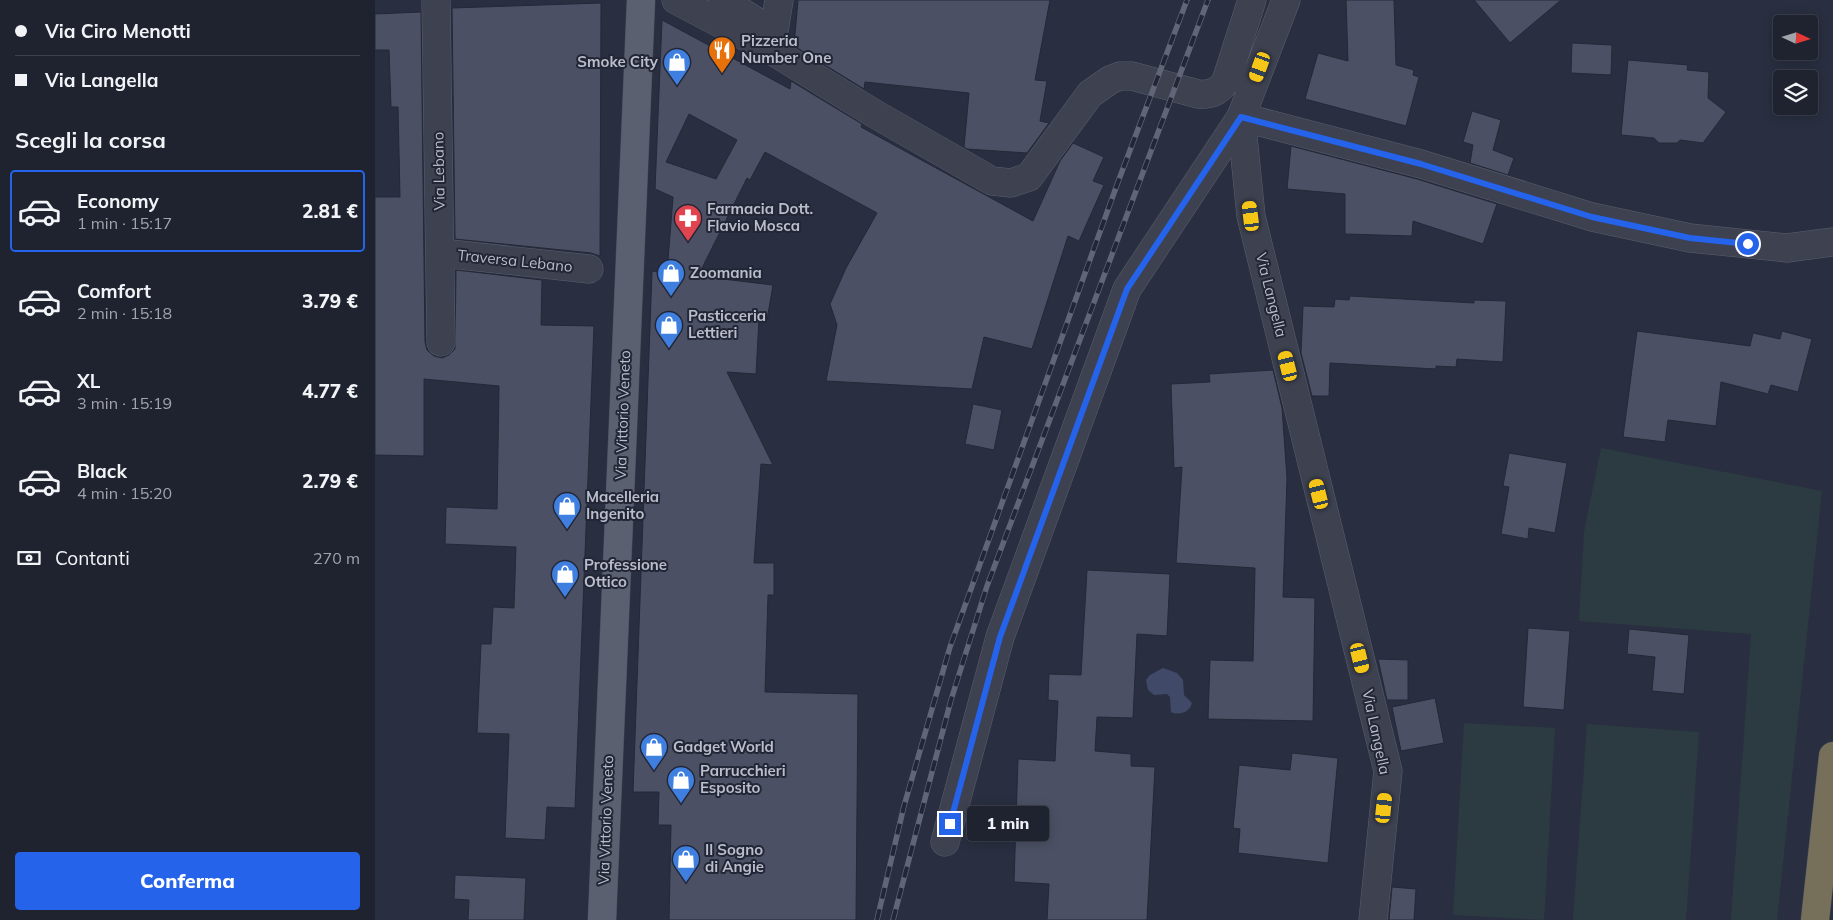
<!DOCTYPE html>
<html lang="it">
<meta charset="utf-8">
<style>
body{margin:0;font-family:Mulish,sans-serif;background:#2c2f3c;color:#f1f3f6;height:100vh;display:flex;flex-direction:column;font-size:19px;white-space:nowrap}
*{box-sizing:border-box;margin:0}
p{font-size:16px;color:#a1a4ab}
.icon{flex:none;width:28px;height:28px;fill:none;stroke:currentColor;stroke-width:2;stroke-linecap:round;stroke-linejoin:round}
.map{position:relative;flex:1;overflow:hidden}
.drawer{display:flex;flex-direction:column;background:#1f2330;width:375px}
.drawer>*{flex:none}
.hud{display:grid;align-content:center;height:110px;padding:0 15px;background:#1f2330}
.needle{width:32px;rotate:94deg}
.buttons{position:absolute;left:1398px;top:15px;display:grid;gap:10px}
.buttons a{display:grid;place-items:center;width:45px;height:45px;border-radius:5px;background:#1f2330;box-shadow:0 2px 12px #0003,0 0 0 1px #3c404c;font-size:25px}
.end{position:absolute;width:22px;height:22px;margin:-11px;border:6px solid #2563eb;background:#fff;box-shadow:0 0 0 2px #fff}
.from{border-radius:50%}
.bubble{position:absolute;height:35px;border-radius:5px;background:#1f2330;box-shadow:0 2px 12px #0003,0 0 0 1px #3c404c;font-size:16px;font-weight:800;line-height:35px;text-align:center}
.car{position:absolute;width:15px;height:30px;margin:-15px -8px;border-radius:6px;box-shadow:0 0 4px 1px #0007;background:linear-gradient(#f5c518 24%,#345 0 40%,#f5c518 0 76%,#345 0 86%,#f5c518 0)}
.hud b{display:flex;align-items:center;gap:18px;height:48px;font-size:19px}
.hud b+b{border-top:1px solid #3c404c}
.hud i{width:12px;height:12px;background:#f1f3f6}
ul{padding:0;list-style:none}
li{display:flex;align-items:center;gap:15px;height:82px;margin:0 10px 8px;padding:0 5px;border:2px solid transparent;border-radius:5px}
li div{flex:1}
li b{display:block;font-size:19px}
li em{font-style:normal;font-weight:800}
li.current{border-color:#2563eb}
li>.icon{width:45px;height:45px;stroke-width:1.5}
h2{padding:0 15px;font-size:22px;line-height:60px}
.pay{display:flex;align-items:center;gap:12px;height:55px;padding:0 15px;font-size:19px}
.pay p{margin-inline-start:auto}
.cta{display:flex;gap:10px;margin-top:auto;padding:10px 15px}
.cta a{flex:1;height:58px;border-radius:5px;background:#2563eb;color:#fff;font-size:20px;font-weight:800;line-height:58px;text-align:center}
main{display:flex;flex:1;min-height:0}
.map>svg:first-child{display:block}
.green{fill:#2b3b41}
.water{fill:#404a68}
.building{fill:#4b5064;stroke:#242838;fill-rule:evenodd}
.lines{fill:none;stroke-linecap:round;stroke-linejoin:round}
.pedestrian-casing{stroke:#5b5f6e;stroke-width:29}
.minor-casing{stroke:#5b5f6e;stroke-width:29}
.primary-casing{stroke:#474a5a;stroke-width:29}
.motorway-casing{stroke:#484c5b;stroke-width:29}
.pedestrian{stroke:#3d4150;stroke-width:28}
.minor{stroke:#3d4150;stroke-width:28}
.primary{stroke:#5b6070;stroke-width:28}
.motorway{stroke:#76705b;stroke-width:28}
.rail-casing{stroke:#606577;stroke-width:5.5}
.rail{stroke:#222636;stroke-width:4;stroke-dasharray:11;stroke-linecap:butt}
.route{stroke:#2563eb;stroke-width:6}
.labels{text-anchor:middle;stroke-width:4;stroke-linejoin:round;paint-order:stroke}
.poi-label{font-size:15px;font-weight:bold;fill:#babdca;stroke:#222636;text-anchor:start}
.street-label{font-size:15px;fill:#babdca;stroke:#222636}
</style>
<main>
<section class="drawer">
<div class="hud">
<b><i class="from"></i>Via Ciro Menotti</b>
<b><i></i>Via Langella</b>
</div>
<h2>Scegli la corsa</h2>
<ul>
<li class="current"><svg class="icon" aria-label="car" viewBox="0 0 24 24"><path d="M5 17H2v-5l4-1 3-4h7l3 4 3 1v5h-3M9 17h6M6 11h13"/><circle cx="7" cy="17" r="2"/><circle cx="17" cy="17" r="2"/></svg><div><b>Economy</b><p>1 min · 15:17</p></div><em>2.81 €</em></li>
<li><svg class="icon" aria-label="car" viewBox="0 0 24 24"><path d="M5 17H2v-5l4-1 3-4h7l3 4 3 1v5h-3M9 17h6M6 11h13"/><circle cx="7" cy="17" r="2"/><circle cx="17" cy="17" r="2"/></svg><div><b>Comfort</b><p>2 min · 15:18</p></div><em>3.79 €</em></li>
<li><svg class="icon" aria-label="car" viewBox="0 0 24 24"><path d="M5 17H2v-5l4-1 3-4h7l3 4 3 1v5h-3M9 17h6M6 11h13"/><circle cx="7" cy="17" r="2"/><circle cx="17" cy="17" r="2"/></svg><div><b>XL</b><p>3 min · 15:19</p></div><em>4.77 €</em></li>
<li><svg class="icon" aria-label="car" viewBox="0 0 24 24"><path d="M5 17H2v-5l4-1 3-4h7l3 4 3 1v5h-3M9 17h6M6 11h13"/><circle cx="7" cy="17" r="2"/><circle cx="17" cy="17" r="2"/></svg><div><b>Black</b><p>4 min · 15:20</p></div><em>2.79 €</em></li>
</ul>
<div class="pay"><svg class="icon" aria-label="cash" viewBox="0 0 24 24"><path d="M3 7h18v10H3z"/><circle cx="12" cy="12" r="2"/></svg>Contanti<p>270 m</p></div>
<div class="cta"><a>Conferma</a></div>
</section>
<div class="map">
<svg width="1458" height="920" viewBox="0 0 1458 920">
<rect width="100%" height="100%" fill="#292f40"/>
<path class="green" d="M1226,448l221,43 -45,429h-46l20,-286 -172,-13 5,-89z
M1089,723l91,5 -11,192 -91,-5z
M1212,724l112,8 -13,188h-113z"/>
<path class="water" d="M788,668l14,5 6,7 1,15 8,8c-2,9 -13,13 -21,9l-1,-15 -3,-3 -13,1 -6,-5 -2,-10 4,-5z"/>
<path class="building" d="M423,0h252l-15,80 12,1 -7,40 9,2 -22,30 -60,-4 -3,-2 5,-54 -104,-11 -1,7 -70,-43z
M971,0h48l2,65 18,5 -1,5 6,2 -13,49 -101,-27 13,-46 30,8z
M1099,0h87l-51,43z
M226,3l-1,253 -9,-3 -136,-14 -3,-231z
M46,12l4,330 2,8 7,6 8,2 7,-3 6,-6 1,-79 86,10 -1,45 53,1 -19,482 -28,-1 -2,33 -40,-2 4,-104 -32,-1 4,-89h10l2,-37 21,1 2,-61 -71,-3 1,-37 51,2 2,-123 -75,-7v77l-49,-1v-258h25l-2,-90h-7l-2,-57h-14v-36z
M287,20l128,69 1,-8 71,43 -1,3 172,94 27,-60 13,-18 31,14 -11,24 11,4 -25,56 -11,-5 -36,113 -48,-12 -12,52 -146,-8 11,-56 -7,-21 16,-36 31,-55 -112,-61 -15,28 -3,-2 -49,98 75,9 -6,35 -8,-1 -3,55 -29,-2 46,93 -12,-1 -7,99h20v32h-6l-3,97 93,2 -2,226h-187l2,-95h-13l1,-33h-26l19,-521 15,2 6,-76 -18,-8zM314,114l48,26 -21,39 -50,-17z
M1197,43l40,2 -1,30 -40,-2z
M1253,60l60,5 -1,5 22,2 -1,26 18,14 -23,31 -23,-3 -3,3h-18l-5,-5 -33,-3z
M1097,111l29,9 -8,30 21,8 -6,17 -38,-12 3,-18 -10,-3z
M916,146l126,33 80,25 -14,40 -70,-23 -1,15 -67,-2v-40l-58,-5z
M975,296l124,7v-3l32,1 -3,61 -46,-3 -1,8 -20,-1v3l-106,-6 -1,33h-17l-11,-43 2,-47 31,1 1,-8 14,1z
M1262,331l113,15 3,-13 27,6 2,-8 30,8 -14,53 -27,-7 -3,9 -47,-12 -5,44 -48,-6 -3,22 -42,-5z
M898,370l9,38 5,70 -4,119 32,1 -2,123 -105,-2 2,-59 43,1 2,-93 -79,-5 6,-96 -8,1 -3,-84 39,-2 -1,-8z
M598,404l29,6 -8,40 -29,-6z
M1134,453l58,10 -12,70 -26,-5 -1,11 -27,-5 8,-47 -6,-1z
M712,570l83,4 -3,62 -30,-2 -4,84 -36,-1 -2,34 36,3v12l24,1 -8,153h-100l2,-36 -35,-2 4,-123 37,2 3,-60 -10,-1 1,-26 32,1z
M1153,628l42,3 -6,79 -41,-3z
M1254,629l60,6 -5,59 -32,-3 3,-34 -28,-3z
M1003,659l30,1v40h-21z
M1060,698l9,45 -43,8 -9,-44z
M917,753l46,5 -10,105 -90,-10 2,-24 -7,-1 6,-63 51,5z
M80,875l71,3 -2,42h-56l1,-20 -15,-1z
M1017,887l24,2 -2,31h-25z"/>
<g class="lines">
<g class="pedestrian-casing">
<path id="pedestrian" d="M348,0l40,26"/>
</g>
<g class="minor-casing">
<path id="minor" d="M61,0l5,342
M301,0l95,50 104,64 117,67 19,2 18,-6 61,-83 20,-14 10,-4h12l66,18c13,1 20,-2 28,-13l26,-81
M911,0l-45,117 180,47 171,53 98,21 97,10 46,-6
M396,50l8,-50
M66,253l148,16
M570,842l55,-205 127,-348 114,-172 10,99 137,555 -15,149"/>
</g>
<g class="primary-casing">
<path id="primary" d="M227,920l39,-920"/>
</g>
<g class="motorway-casing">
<path id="motorway" d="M1440,920l18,-164"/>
</g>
<use href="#pedestrian" class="pedestrian"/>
<use href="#minor" class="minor"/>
<use href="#primary" class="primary"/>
<use href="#motorway" class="motorway"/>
<g class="rail-casing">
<path id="rail" d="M502,920l27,-114 46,-159 168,-465 69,-182
M518,920l58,-220 36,-114 221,-586"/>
</g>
<use href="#rail" class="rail"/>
</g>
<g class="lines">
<path class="route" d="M575,824l50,-187 127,-348 114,-172 180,47 171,53 98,21 58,6"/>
</g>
<defs>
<g id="restaurant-pin" transform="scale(1.4375)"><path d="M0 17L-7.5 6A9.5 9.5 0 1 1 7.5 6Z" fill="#e8710a" stroke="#222636"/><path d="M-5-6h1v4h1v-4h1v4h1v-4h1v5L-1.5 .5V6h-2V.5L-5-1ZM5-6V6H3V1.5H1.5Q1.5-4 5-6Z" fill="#fff"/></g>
<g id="shop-pin" transform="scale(1.4375)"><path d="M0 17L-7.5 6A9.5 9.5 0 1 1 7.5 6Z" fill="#3f7fe0" stroke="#222636"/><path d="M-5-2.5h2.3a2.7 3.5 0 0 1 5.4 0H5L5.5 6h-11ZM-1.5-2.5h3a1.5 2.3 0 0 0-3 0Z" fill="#fff"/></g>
<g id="pharmacy-pin" transform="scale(1.4375)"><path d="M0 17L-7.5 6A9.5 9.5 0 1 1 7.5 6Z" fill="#e0444e" stroke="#222636"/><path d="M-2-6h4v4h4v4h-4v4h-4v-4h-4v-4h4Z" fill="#fff"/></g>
</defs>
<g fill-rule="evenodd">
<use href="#restaurant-pin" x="347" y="50"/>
<use href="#shop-pin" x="302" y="62"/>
<use href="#pharmacy-pin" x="313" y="218"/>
<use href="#shop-pin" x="296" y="273"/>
<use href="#shop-pin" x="294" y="325"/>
<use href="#shop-pin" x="192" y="506"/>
<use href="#shop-pin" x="190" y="574"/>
<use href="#shop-pin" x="279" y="747"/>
<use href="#shop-pin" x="306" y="780"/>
<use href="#shop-pin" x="311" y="859"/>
</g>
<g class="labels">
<g class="poi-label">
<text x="366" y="46">Pizzeria<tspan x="366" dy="17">Number One</tspan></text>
<text x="283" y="67" text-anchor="end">Smoke City</text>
<text x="332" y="214">Farmacia Dott.<tspan x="332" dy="17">Flavio Mosca</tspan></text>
<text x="315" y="278">Zoomania</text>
<text x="313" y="321">Pasticceria<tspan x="313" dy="17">Lettieri</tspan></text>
<text x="211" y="502">Macelleria<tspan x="211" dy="17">Ingenito</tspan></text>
<text x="209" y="570">Professione<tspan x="209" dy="17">Ottico</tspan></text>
<text x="298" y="752">Gadget World</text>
<text x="325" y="776">Parrucchieri<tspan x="325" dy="17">Esposito</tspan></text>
<text x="330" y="855">Il Sogno<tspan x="330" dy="17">di Angie</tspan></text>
</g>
<g class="street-label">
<text transform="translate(64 171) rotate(-91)" y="5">Via Lebano</text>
<text transform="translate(140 261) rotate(6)" y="5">Traversa Lebano</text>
<text transform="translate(896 295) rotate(76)" y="5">Via Langella</text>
<text transform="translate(248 415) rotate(-88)" y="5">Via Vittorio Veneto</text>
<text transform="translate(1001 732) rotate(78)" y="5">Via Langella</text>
<text transform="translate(231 820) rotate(-88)" y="5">Via Vittorio Veneto</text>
</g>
</g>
</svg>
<div class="buttons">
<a><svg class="needle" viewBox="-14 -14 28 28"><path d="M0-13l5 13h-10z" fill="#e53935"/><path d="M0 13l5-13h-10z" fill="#a1a4ab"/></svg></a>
<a><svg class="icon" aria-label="layers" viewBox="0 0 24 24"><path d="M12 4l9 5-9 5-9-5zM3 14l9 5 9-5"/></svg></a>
</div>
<i class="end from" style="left:1373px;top:244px"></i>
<i class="end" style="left:575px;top:824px"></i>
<div class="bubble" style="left:592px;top:806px;width:82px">1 min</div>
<i class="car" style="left:885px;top:67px;rotate:200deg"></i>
<i class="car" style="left:876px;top:216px;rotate:353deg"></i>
<i class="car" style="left:913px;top:366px;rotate:346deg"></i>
<i class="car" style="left:944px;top:494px;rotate:346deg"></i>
<i class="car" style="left:985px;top:658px;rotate:166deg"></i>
<i class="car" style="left:1009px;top:808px;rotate:6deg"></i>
</div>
</main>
